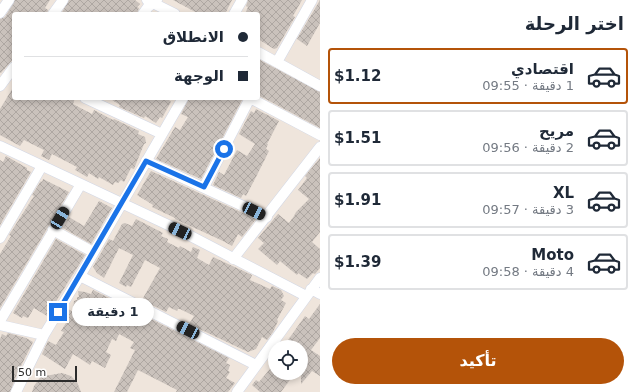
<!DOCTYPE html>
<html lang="ar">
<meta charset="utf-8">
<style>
body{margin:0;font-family:"DejaVu Sans","Noto Sans Arabic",sans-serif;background:#f2f2f3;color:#1f2937;direction:rtl;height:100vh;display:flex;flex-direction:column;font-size:15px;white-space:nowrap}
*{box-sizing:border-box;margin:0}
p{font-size:13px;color:#747a83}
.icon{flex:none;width:22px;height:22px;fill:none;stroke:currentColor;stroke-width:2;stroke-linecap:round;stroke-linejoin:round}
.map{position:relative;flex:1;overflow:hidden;direction:ltr}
.drawer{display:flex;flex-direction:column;background:#fff;width:316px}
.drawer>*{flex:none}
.banner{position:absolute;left:12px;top:12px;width:248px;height:88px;border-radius:4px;box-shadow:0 2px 6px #0003;direction:rtl;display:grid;align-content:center;height:88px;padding:0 12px;background:#fff}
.fabs{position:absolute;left:268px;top:340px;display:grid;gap:8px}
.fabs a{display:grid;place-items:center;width:40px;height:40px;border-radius:50%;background:#fff;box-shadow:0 2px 6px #0003;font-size:20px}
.scale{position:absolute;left:12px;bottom:10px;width:65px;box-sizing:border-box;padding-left:4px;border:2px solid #2b2b2b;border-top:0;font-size:11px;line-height:14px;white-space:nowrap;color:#2b2b2b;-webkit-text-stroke:3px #fff;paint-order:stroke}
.end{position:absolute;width:18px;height:18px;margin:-9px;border:5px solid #1a73e8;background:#fff;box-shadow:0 0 0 2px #fff}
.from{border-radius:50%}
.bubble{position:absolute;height:28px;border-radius:14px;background:#fff;box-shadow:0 2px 6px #0003;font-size:13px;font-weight:600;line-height:28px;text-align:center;direction:rtl}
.car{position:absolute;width:12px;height:24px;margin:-12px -6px;border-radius:5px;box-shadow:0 0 3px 1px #0007;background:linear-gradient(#222 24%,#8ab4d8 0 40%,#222 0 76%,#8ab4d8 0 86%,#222 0)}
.banner b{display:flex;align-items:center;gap:14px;height:38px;font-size:15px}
.banner b+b{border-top:1px solid #e0e1e3}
.banner i{width:10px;height:10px;background:#1f2937}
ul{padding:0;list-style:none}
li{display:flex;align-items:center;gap:12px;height:56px;margin:0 8px 6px;padding:0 4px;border:2px solid #e0e1e3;border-radius:4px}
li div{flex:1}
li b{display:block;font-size:15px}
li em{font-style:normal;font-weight:600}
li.active{border-color:#b45309}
li>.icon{width:36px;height:36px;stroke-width:1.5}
h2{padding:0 12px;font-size:18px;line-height:48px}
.action{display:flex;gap:8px;margin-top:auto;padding:8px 12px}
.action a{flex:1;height:46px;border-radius:24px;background:#b45309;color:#fff;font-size:16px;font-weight:600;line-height:46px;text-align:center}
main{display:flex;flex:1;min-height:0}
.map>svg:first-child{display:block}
.building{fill:url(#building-cross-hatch)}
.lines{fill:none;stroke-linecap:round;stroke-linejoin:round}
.street-casing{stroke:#d1d7e6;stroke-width:11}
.street{stroke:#fff;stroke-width:10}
.route{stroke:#1a73e8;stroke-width:5}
</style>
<main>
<section class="drawer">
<h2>اختر الرحلة</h2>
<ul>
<li class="active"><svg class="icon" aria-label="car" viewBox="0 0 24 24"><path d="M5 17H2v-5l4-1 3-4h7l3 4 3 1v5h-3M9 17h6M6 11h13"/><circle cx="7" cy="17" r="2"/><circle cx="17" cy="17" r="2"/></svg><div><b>اقتصادي</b><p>1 دقيقة · 09:55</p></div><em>$1.12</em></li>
<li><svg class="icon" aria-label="car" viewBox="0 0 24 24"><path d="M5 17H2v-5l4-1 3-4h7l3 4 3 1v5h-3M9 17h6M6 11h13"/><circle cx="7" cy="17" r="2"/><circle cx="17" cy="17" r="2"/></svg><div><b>مريح</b><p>2 دقيقة · 09:56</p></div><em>$1.51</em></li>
<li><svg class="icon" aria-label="car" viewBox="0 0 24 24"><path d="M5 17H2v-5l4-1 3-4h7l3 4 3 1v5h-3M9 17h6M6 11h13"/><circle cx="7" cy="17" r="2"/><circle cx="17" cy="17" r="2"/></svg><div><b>XL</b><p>3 دقيقة · 09:57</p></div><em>$1.91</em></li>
<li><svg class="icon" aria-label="car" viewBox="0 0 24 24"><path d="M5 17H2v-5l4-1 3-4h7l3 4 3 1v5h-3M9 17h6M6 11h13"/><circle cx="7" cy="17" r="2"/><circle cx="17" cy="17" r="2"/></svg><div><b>Moto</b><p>4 دقيقة · 09:58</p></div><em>$1.39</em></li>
</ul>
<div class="action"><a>تأكيد</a></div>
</section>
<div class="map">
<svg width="320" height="392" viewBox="0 0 320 392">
<defs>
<pattern id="building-cross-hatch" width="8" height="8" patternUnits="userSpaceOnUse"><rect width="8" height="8" fill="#cac2bc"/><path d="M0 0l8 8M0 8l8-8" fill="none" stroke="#aea7a2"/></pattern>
</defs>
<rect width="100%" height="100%" fill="#efe5dc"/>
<path class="building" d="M15,0h35l-5,8 3,2 -1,4h-33v44l-13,15 -1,-1v-53l5,-2z
M69,0h66l5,4 -3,3 2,1 -2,6h-76z
M173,0h59l-7,14h-26z
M248,0h54l-9,16 2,1 -18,31 -3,1 -16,-10v-25h-13l3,-7 -2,-1z
M320,0v23l-13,23 -10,-7z
M258,59l62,33v36l-62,-33z
M14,86v12h61l-2,6 19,10 2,-4 19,10 1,-1 25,12 -1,3 7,3 1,6 -2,1 -10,25 -3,-1 -7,14 -3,-2 -3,3 -3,-1 -2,3 -14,-8 -1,2 -9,-6 -2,4 -12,-7 2,-3 -25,-13 -3,6 -8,-4 3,-6 -20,-10 -4,6 -20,-11v-26z
M109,98h58l4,4 -9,16 -2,-1 -4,6 -11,-7 -1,2 -25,-11 1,-2z
M189,98h54l-42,81 -45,-20 19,-32 5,3 8,-13 -7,-3z
M256,109l23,12 -12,23h1l-2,5 3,2 -12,24 -11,21 -3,-2 -2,4 -28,-13 6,-13 5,3 13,-25 10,6 8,-12 -16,-10 12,-23 3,2z
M6,156l21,12v2l4,2 -31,53v-65l3,2z
M320,158v74l-8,10 8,7v19l-5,6 -2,-1 -6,6 -9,-6 -1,2 -17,-14 -3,4 -19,-16 6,-6 -6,-5 20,-24 11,9 5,-7 2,-4 13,-13 -11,-9 9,-12 -2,-2z
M151,171l105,48 -14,18 -4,-3 -6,12 -9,-5 -48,-22v-1l-23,-11 1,-2 -16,-10z
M43,179l26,13 -69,116v-54l11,-18 -2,-1 25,-39 -2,-1 9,-14 1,1z
M99,201l13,7 -21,36 -28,-16 6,-11 15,9z
M136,219l27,14 -2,3 7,3 -1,3 12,6 1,-2 11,6 2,-5 7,3 -3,8 12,7 4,-8 39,18 -2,5 20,9 2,-3 9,4 3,6 -3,4 5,3 -9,17 1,1 -5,11 -6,8 -5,-3 -6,12 -8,3 -59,-28 5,-8 -14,-7h-2l-1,2 -8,-4 -3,5 -24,-12 18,-32 -15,-8 -14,27 -4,-2 -1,2 -7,-4 14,-28 -14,-7 -15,30 -7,-5 -4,-6 16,-28 4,2 9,-17 3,-1 7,3z
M56,239l29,16 -38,61 -13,-8 -6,10 -5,-2 -1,2 -9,-5z
M93,290l136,68 -3,5 4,2 -2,6 2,1 -4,6 9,5 -7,9h-52l1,-2 -39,-20 -11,22h-13l21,-42 -5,-2 4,-6 -15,-8 -3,7 -4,-2 -6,13 5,3 -6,13 -13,-7 -2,4 -17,-11 -8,15 -23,-15 6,-13 8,4 8,-13 -3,-1 8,-13 -5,-3 4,-6 5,3 1,-11 3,-1v-3h2l-1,-6 7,1 6,2z
M320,304v34l-9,12 9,6v20l-8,-5 -11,13v-37h-18l22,-31 4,3z
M8,333l18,5 7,4 -16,32 -7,18h-10v-53l2,-5 4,2z
M275,363v10h20l-14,19h-21l-8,-7 4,-5 3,2z
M62,373l9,3 6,6 4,10h-49l2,-6 7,-10 2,2 2,-2z"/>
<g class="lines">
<g class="street-casing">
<path id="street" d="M147,0l28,14
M0,13l9,-13
M53,14l10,-14
M143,14l5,-7 9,-7
M234,14l8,-14
M258,52l62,34
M277,62l35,-62
M0,86l14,-19
M85,98l77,36
M250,98l70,37
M0,146l181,85 125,65
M146,161l121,56
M204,187l46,-89
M53,230l40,22
M0,238l42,-72
M233,259l87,-112
M80,276l176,89
M311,289l9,5
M0,321l81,-137
M0,325l44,10
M16,392l28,-57 36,-59 103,-178
M237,392l83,-114"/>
</g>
<use href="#street" class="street"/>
</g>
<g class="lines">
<path class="route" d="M58,312l88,-151 58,26 20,-38"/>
</g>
</svg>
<div class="fabs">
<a><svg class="icon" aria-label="locate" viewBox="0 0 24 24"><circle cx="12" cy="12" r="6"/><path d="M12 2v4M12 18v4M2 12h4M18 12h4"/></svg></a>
</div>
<div class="scale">50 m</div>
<i class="end from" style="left:224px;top:149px"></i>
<i class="end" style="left:58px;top:312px"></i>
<div class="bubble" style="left:72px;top:298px;width:82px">1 دقيقة</div>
<i class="car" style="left:254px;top:211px;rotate:116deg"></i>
<i class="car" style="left:60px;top:218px;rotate:31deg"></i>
<i class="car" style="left:180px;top:231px;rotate:295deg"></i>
<i class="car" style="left:188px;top:330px;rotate:297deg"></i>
<div class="banner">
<b><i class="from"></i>الانطلاق</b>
<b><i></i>الوجهة</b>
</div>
</div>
</main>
